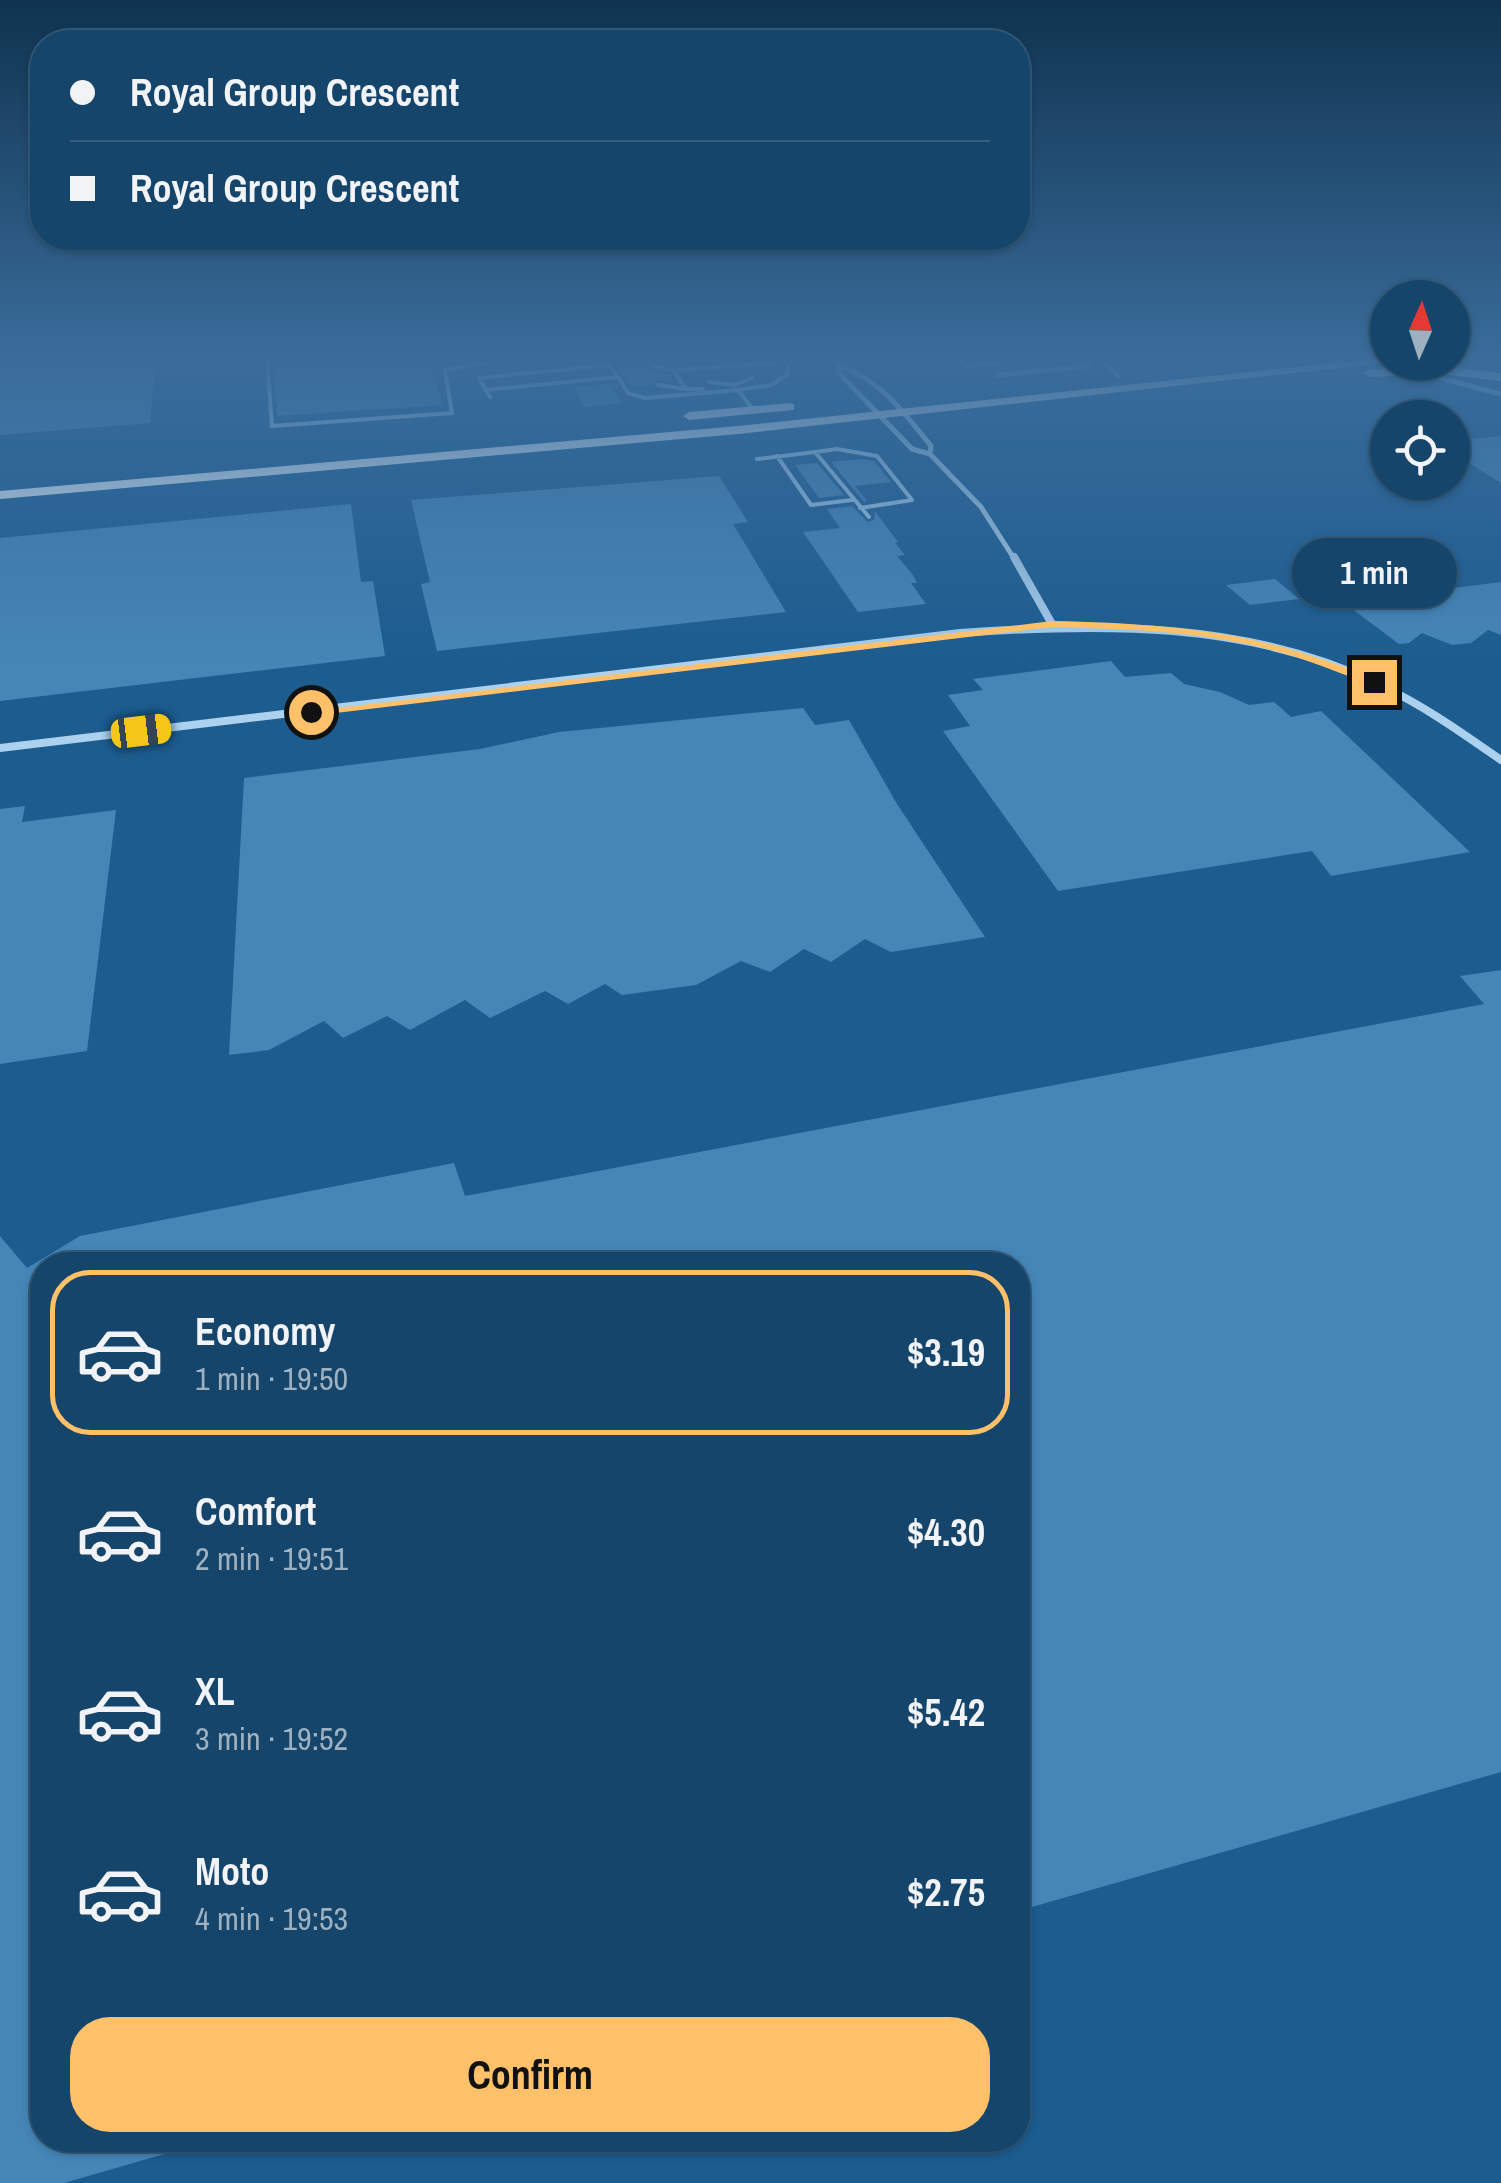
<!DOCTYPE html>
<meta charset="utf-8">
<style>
body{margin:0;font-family:"Archivo Narrow",sans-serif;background:#224f73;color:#f1f3f6;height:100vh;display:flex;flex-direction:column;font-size:38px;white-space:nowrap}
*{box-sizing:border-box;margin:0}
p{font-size:32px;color:#9db1c1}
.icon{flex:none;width:55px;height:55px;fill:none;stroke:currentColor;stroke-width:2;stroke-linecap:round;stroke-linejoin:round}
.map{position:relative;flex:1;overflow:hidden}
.sheet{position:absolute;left:30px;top:1252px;width:1000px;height:900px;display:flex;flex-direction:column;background:#15456b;border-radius:40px;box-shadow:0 2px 8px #0004,0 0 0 2px #345d7e}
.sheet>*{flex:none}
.hud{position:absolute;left:30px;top:30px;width:1000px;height:220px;border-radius:40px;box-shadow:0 2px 8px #0004,0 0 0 2px #345d7e;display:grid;align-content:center;height:220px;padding:0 40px;background:#15456b}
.needle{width:65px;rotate:3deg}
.tools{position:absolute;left:1370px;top:280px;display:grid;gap:20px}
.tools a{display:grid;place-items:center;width:100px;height:100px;border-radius:50%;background:#15456b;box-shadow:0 2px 8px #0004,0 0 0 2px #345d7e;font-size:50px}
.end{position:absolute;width:45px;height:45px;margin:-22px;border:12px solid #fec169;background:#111;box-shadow:0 0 0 5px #111}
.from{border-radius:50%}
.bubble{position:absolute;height:70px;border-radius:35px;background:#15456b;box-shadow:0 2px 8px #0004,0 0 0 2px #345d7e;font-size:32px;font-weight:800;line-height:70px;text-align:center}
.car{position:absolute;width:30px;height:60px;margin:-30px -15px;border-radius:12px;box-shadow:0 0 8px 2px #0007;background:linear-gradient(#f5c518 24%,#345 0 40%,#f5c518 0 76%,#345 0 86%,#f5c518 0)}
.hud b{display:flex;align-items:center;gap:35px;height:95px;font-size:38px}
.hud b+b{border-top:2px solid #345d7e}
.hud i{width:25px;height:25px;background:#f1f3f6}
ul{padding:18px 0 0;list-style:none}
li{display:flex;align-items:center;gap:30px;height:165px;margin:0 20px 15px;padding:0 20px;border:5px solid transparent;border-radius:40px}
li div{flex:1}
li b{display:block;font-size:38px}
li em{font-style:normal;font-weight:800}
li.selected{border-color:#fec169}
li>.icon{width:90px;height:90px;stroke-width:1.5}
.action{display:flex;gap:20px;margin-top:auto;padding:20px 40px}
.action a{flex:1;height:115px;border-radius:40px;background:#fec169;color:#111;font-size:40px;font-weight:800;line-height:115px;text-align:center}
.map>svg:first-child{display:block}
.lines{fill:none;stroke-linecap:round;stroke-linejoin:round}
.stream{stroke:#9eceef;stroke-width:5}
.building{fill:#4586b7}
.service{stroke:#abd1ee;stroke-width:4}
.minor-far1{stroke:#abd1ee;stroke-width:5}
.minor{stroke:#abd1ee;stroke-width:8}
.primary{fill:#f2f8ff;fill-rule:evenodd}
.route{fill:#fec169}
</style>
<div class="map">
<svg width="1501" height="2183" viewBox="0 0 1501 2183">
<rect width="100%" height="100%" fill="#1c5c8f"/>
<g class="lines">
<path class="stream" d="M1122,362l44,-4
M997,375l92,-9
M1440,378l61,16"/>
</g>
<path class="building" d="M0,358h156l-6,65 -150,12z
M273,358h156l13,47 -165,11z
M574,358h67l8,12 21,5 4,7 -17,-2 -5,6 -21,1 -19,-27 -41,3z
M615,383l3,5 -5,1 9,14 -38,4 -10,-20z
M1501,436v47l-49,-31v-11z
M863,459l11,2 17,21 -36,4 12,15 -3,1 -33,-40z
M817,463l27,32 -25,3 -24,-33z
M719,476l29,46 -15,2 53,88 -349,39 -16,-67 9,-2 -19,-82z
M351,504l10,78 12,-1 12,75 -385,45v-163z
M852,506l16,16 6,-2 1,-9 23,31 -3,1 10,12 -8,1 16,19 4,8h-6l15,21 -68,8 -55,-80 37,-4 -13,-19z
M1275,579l24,20 -49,6 -24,-20z
M1501,582v53l-13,-5 -17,13 -19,2 -30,-12 -13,10 -10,1 -56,-42z
M1111,661l14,16 46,-4 13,11 36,8 29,13 25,-3 17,15 30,-6 149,141 -139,24 -19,-25 -254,40 -115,-160 27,-5 -22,-31 35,-5 -10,-11z
M803,708l12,17 34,-5 48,84 88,133 -94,15 -26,-13 -34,23 -27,-13 -34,23 -29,-11 -45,24 -74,10 -17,-11 -37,20 -23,-13 -55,27 -25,-18 -55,30 -23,-14 -44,22 -19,-17 -55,29 -40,5 15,-277 236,-29 79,-17z
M25,806l-3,16 94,-12 -29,241 -87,13v-255z
M1501,970v802l-483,139v-646h-976v875h149l1,6 -128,37h-64v-947l27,32 53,-32 374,-73 11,33 1019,-192 -24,-28z"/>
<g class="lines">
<path class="service" d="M267,358l5,68 180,-13 -7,-43 59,-11 65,-1
M656,358l-10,1 6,7 21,4
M955,358l12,8 39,-4 1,-4
M1018,358h39
M1099,358l20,18
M709,382l26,3 17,-7
M658,385l28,4
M703,389h-17l-13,-19 115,-8
M485,390l133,-13 10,16 17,5 93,-8
M490,397l-11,-19 130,-13 9,12
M754,411l-16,-21 33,-5 17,-11v-12l44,-4
M815,452l22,-3 40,7 35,44 -52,8
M777,456l34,49 41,-5
M757,459l58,-7 54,65"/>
<path class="minor-far1" d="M832,358l8,8 -2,6 74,77 18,5 51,53 34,53
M840,366c41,14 65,48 91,80l-1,8"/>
<path class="minor" d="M1014,557l38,67
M0,748l960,-115c141,-10 288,-12 418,51 45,21 83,48 123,76"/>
<path class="primary" d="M1382,358l11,4 -655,72 -738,65v-8l738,-65z
M1441,366l60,7v8l-60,-7 -72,3 -6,-4 6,-4z
M789,403l5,1v6l-105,10 -6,-4 6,-4z"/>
</g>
<linearGradient id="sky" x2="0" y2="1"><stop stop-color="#0f334f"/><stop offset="0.54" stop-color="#3a6c9b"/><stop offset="1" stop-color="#3a6c9b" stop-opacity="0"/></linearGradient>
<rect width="1501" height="664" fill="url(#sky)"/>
<path class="route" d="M1052,621c96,2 187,8 278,41 16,6 36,10 50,20l-10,2c-29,-10 -58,-23 -87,-31 -76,-22 -153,-24 -231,-26l-741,89 -6,-4z"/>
</svg>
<div class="tools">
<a><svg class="needle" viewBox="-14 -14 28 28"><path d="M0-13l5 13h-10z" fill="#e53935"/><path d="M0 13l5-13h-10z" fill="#9db1c1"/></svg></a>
<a><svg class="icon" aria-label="locate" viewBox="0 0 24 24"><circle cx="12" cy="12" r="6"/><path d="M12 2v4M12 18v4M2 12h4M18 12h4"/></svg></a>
</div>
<i class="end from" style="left:311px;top:712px"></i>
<i class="end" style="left:1374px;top:682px"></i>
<div class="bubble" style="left:1292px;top:538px;width:165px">1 min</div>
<i class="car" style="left:141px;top:731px;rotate:83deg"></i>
<div class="hud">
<b><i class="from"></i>Royal Group Crescent</b>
<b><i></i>Royal Group Crescent</b>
</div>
<section class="sheet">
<ul>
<li class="selected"><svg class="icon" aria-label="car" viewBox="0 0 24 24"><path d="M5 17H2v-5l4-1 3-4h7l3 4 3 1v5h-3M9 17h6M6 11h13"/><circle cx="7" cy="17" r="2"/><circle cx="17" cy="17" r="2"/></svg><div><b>Economy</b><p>1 min · 19:50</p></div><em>$3.19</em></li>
<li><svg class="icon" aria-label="car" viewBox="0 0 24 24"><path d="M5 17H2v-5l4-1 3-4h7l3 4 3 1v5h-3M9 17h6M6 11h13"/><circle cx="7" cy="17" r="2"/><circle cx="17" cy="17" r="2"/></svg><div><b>Comfort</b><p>2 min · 19:51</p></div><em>$4.30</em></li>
<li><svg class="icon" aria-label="car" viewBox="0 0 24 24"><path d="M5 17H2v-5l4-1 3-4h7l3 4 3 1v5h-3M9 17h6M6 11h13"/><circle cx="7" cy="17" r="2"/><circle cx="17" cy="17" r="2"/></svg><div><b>XL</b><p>3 min · 19:52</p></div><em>$5.42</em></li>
<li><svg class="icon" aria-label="car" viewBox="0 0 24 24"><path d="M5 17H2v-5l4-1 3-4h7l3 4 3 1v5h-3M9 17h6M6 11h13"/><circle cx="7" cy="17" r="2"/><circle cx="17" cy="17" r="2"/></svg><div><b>Moto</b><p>4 min · 19:53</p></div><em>$2.75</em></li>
</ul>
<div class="action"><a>Confirm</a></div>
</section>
</div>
